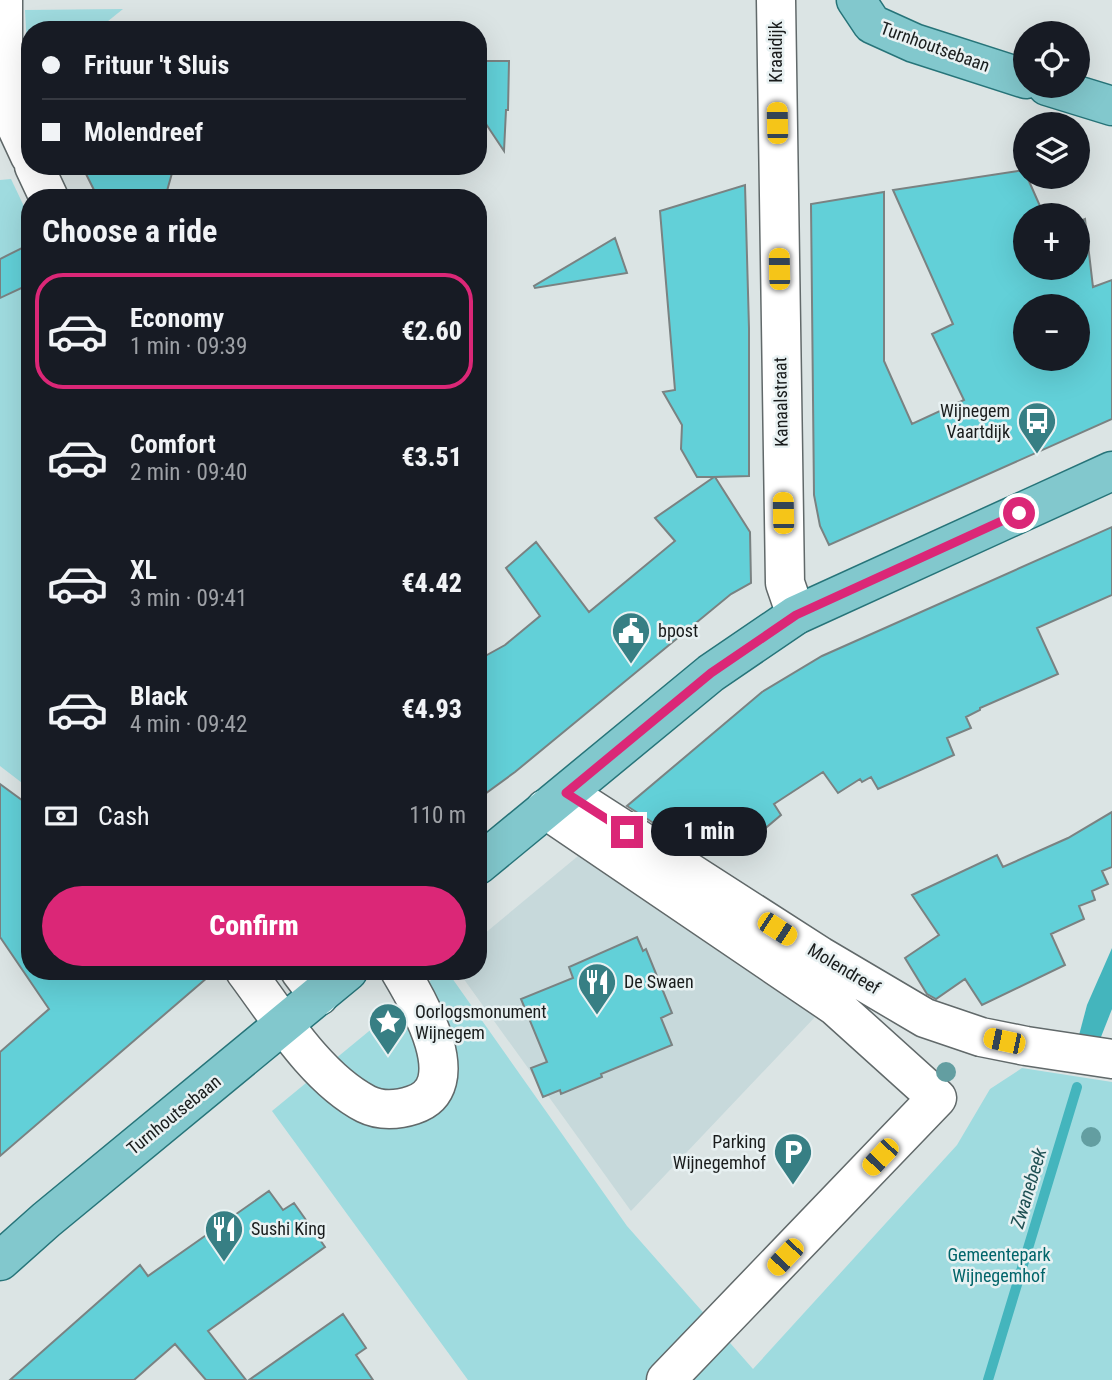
<!DOCTYPE html>
<meta charset="utf-8">
<style>
body{margin:0;font-family:"Roboto Condensed",sans-serif;background:#242831;color:#f1f3f6;height:100vh;display:flex;flex-direction:column;font-size:26px;white-space:nowrap}
*{box-sizing:border-box;margin:0}
p{font-size:23px;color:#9ea1a6}
.icon{flex:none;width:38px;height:38px;fill:none;stroke:currentColor;stroke-width:2;stroke-linecap:round;stroke-linejoin:round}
.map{position:relative;flex:1;overflow:hidden}
.sheet{position:absolute;left:21px;top:189px;width:466px;height:791px;display:flex;flex-direction:column;background:#171b24;border-radius:28px;box-shadow:0 7px 28px #0002}
.sheet>*{flex:none}
.banner{position:absolute;left:21px;top:21px;width:466px;height:154px;border-radius:28px;box-shadow:0 7px 28px #0002;display:grid;align-content:center;height:154px;padding:0 21px;background:#171b24}
.buttons{position:absolute;left:1013px;top:21px;display:grid;gap:14px}
.buttons a{display:grid;place-items:center;width:77px;height:77px;border-radius:50%;background:#171b24;box-shadow:0 7px 28px #0002;font-size:35px}
.end{position:absolute;width:32px;height:32px;margin:-16px;border:9px solid #db2777;background:#fff;box-shadow:0 0 0 4px #fff}
.from{border-radius:50%}
.bubble{position:absolute;height:49px;border-radius:24px;background:#171b24;box-shadow:0 7px 28px #0002;font-size:23px;font-weight:800;line-height:49px;text-align:center}
.car{position:absolute;width:21px;height:42px;margin:-21px -10px;border-radius:9px;box-shadow:0 0 5px 2px #0007;background:linear-gradient(#f5c518 24%,#345 0 40%,#f5c518 0 76%,#345 0 86%,#f5c518 0)}
.banner b{display:flex;align-items:center;gap:24px;height:66px;font-size:26px}
.banner b+b{border-top:2px solid #363941}
.banner i{width:18px;height:18px;background:#f1f3f6}
ul{padding:0;list-style:none}
li{display:flex;align-items:center;gap:21px;height:116px;margin:0 14px 10px;padding:0 7px;border:4px solid transparent;border-radius:28px}
li div{flex:1}
li b{display:block;font-size:26px}
li em{font-style:normal;font-weight:800}
li.selected{border-color:#db2777}
li>.icon{width:63px;height:63px;stroke-width:1.5}
h2{padding:0 21px;font-size:32px;line-height:84px}
.pay{display:flex;align-items:center;gap:18px;height:77px;padding:0 21px;font-size:26px}
.pay p{margin-inline-start:auto}
.button{display:flex;gap:14px;margin-top:auto;padding:14px 21px}
.button a{flex:1;height:80px;border-radius:42px;background:#db2777;color:#fff;font-size:28px;font-weight:800;line-height:80px;text-align:center}
.map>svg:first-child{display:block}
.built{fill:#c7d9db}
.green{fill:#9fdbdf}
.water{fill:#44b5bd}
.lines{fill:none;stroke-linecap:round;stroke-linejoin:round}
.stream{stroke:#44b5bd;stroke-width:10}
.building{fill:#62d0d8;stroke:#7a8282;stroke-width:2;fill-rule:evenodd}
.minor-casing{stroke:#61696a;stroke-width:41}
.major-casing{stroke:#277479;stroke-width:41}
.minor{stroke:#fff;stroke-width:38}
.major{stroke:#82c8cd;stroke-width:38}
.tree{fill:#639ea1}
.route{stroke:#db2777;stroke-width:9}
.labels{text-anchor:middle;stroke-width:5;stroke-linejoin:round;paint-order:stroke}
.street-label{font-size:18px;fill:#191c1c;stroke:#e8f1f2}
.poi-label{font-size:18px;fill:#191c1c;stroke:#e8f1f2;text-anchor:start}
.park-label{font-size:18px;fill:#00656a;stroke:#e8f1f2}
.water-label{font-size:19px;font-style:italic;fill:#1f5053;stroke:#e8f1f2}
</style>
<div class="map">
<svg width="1112" height="1380" viewBox="0 0 1112 1380">
<rect width="100%" height="100%" fill="#dbe4e4"/>
<path class="built" d="M578,856l237,161 -184,194 -173,-240h20v-32z"/>
<path class="green" d="M123,9l-26,21h-67l-1,53 -4,-73z
M11,179l19,40v570l-30,-23v-586z
M442,971h5l180,255 126,143 204,-224 33,-56 32,-21 90,14v298h-644l-196,-269z"/>
<path class="water" d="M1112,948v61l-13,33 -21,-3 9,-34z"/>
<g class="lines">
<path class="stream" d="M988,1380l89,-293"/>
</g>
<path class="building" d="M478,61h31l-1,49h-2l-2,41 -26,-39z
M82,166h92l-9,32h-67z
M1024,170l20,45h-18v53h52v-46l7,-3 8,68 19,-7v139l-283,126 -9,-19 -6,-31 -3,-291 73,-12v169l28,63 52,-24 -32,-66 21,-10 -60,-134zM1026,306h52v53h-52z
M745,185l4,143v148l-34,1 35,55 1,51 -20,11 -216,178 -37,27v-139l27,-15 35,-29 -34,-48 30,-26 53,70 86,-71 -20,-23 59,-41h-17l-16,-28 1,-24 -19,-33 12,-2 -15,-179z
M615,238l12,35 -92,15 -1,-2z
M30,244v40l-30,14v-39z
M1112,527v68l-75,33 21,46 -78,34v2l-14,7 5,11 -24,10 7,17 -76,34 -7,-12 -9,5 -2,-3 -22,14 -15,-21 -49,32 7,11 -40,34 -8,-9 -3,3 -5,-6 -2,2 -6,-6 -15,21 -75,-48 135,-114 60,-36z
M0,784l30,22v165h185l-215,185v-104l49,-43 -49,-72z
M1112,812v55l-10,4 6,13 -16,7 3,9 -16,6 5,13 -33,15 14,31 -83,40 -17,-26 -29,20 -9,-5 -22,-36 34,-23 -27,-40 85,-40 6,12 65,-29z
M637,937l6,14 3,-2 26,64 -11,5 11,27 -71,29 1,3 -41,17 -1,-4 -17,7 -12,-29 16,-6 -26,-63 52,-21 -4,-11z
M269,1191l14,19 11,-7 31,44 -117,84 38,49h-40l-31,-36 -41,36h-124l130,-115 8,11z
M343,1314l23,34 -10,7 17,25h-124z"/>
<g class="lines">
<g class="minor-casing">
<path id="minor" d="M3,0v98l27,58
M776,0l9,583 11,32
M34,166l15,32
M582,803l238,153 105,62 56,19 45,9 86,13
M545,809l290,197 102,92 -271,282
M245,971c33,44 71,107 121,133 14,7 32,6 47,1 56,-18 5,-104 -13,-134
M300,971l19,25"/>
</g>
<g class="major-casing">
<path id="major" d="M856,0l16,24 42,19 112,36
M1047,86l65,20
M478,865l233,-192 85,-58 316,-144
M0,1261l46,-41 302,-249"/>
</g>
<use href="#minor" class="minor"/>
<use href="#major" class="major"/>
</g>
<g class="tree">
<circle cx="946" cy="1072" r="10"/>
<circle cx="1091" cy="1137" r="10"/>
</g>
<g class="lines">
<path class="route" d="M627,832l-61,-39 145,-120 85,-58 223,-102"/>
</g>
<defs>
<g id="bus-pin" transform="scale(2.0125)"><path d="M0 17L-7.5 6A9.5 9.5 0 1 1 7.5 6Z" fill="#377f84" stroke="#e8f1f2"/><path d="M-5-6H5V4H4V6H2V4H-2V6H-4V4H-5ZM-3.5-4V0h7V-4ZM-3.5 1.2v1.5H-2V1.2ZM2 1.2v1.5H3.5V1.2Z" fill="#fff"/></g>
<g id="civic-pin" transform="scale(2.0125)"><path d="M0 17L-7.5 6A9.5 9.5 0 1 1 7.5 6Z" fill="#377f84" stroke="#e8f1f2"/><path d="M-.6-6.5H3V-4.5H.6V-3L4-1V1h2V6H-6V1h2V-1L-.6-3ZM-1.2 2.5V6h2.4V2.5Z" fill="#fff"/></g>
<g id="restaurant-pin" transform="scale(2.0125)"><path d="M0 17L-7.5 6A9.5 9.5 0 1 1 7.5 6Z" fill="#377f84" stroke="#e8f1f2"/><path d="M-5-6h1v4h1v-4h1v4h1v-4h1v5L-1.5 .5V6h-2V.5L-5-1ZM5-6V6H3V1.5H1.5Q1.5-4 5-6Z" fill="#fff"/></g>
<g id="sight-pin" transform="scale(2.0125)"><path d="M0 17L-7.5 6A9.5 9.5 0 1 1 7.5 6Z" fill="#377f84" stroke="#e8f1f2"/><path d="M0-6L1.8-2.2L6-1.7L2.9 1.2L3.7 5.4L0 3.3L-3.7 5.4L-2.9 1.2L-6-1.7L-1.8-2.2Z" fill="#fff"/></g>
<g id="parking-pin" transform="scale(2.0125)"><path d="M0 17L-7.5 6A9.5 9.5 0 1 1 7.5 6Z" fill="#377f84" stroke="#e8f1f2"/><path d="M-3.5-5.5H1a3.5 3.5 0 0 1 0 7H-1V5.5H-3.5ZM-1-3.4V-.6H.8a1.4 1.4 0 0 0 0-2.8Z" fill="#fff"/></g>
</defs>
<g fill-rule="evenodd">
<use href="#bus-pin" x="1037" y="421"/>
<use href="#civic-pin" x="631" y="631"/>
<use href="#restaurant-pin" x="597" y="982"/>
<use href="#sight-pin" x="388" y="1022"/>
<use href="#parking-pin" x="793" y="1152"/>
<use href="#restaurant-pin" x="224" y="1229"/>
</g>
<g class="labels">
<g class="street-label">
<text transform="translate(935 47) rotate(20)" y="6">Turnhoutsebaan</text>
<text transform="translate(776 52) rotate(-90)" y="6">Kraaidijk</text>
<text transform="translate(781 402) rotate(-91)" y="6">Kanaalstraat</text>
<text transform="translate(844 969) rotate(31)" y="6">Molendreef</text>
<text transform="translate(174 1115) rotate(-39)" y="6">Turnhoutsebaan</text>
</g>
<g class="poi-label">
<text x="1010" y="417" text-anchor="end">Wijnegem<tspan x="1010" dy="21">Vaartdijk</tspan></text>
<text x="658" y="637">bpost</text>
<text x="624" y="988">De Swaen</text>
<text x="415" y="1018">Oorlogsmonument<tspan x="415" dy="21">Wijnegem</tspan></text>
<text x="766" y="1148" text-anchor="end">Parking<tspan x="766" dy="21">Wijnegemhof</tspan></text>
<text x="251" y="1235">Sushi King</text>
</g>
<g class="park-label">
<text x="999" y="1261">Gemeentepark<tspan x="999" dy="21">Wijnegemhof</tspan></text>
</g>
<g class="water-label">
<text transform="translate(1028 1188) rotate(-73)" y="7">Zwanebeek</text>
</g>
</g>
</svg>
<div class="buttons">
<a><svg class="icon" aria-label="locate" viewBox="0 0 24 24"><circle cx="12" cy="12" r="6"/><path d="M12 2v4M12 18v4M2 12h4M18 12h4"/></svg></a>
<a><svg class="icon" aria-label="layers" viewBox="0 0 24 24"><path d="M12 4l9 5-9 5-9-5zM3 14l9 5 9-5"/></svg></a>
<a>+</a>
<a>−</a>
</div>
<i class="end from" style="left:1019px;top:513px"></i>
<i class="end" style="left:627px;top:832px"></i>
<div class="bubble" style="left:651px;top:807px;width:116px">1 min</div>
<i class="car" style="left:777px;top:123px;rotate:359deg"></i>
<i class="car" style="left:779px;top:269px;rotate:359deg"></i>
<i class="car" style="left:783px;top:513px;rotate:359deg"></i>
<i class="car" style="left:777px;top:929px;rotate:123deg"></i>
<i class="car" style="left:1004px;top:1041px;rotate:282deg"></i>
<i class="car" style="left:880px;top:1157px;rotate:223deg"></i>
<i class="car" style="left:785px;top:1257px;rotate:223deg"></i>
<div class="banner">
<b><i class="from"></i>Frituur 't Sluis</b>
<b><i></i>Molendreef</b>
</div>
<section class="sheet">
<h2>Choose a ride</h2>
<ul>
<li class="selected"><svg class="icon" aria-label="car" viewBox="0 0 24 24"><path d="M5 17H2v-5l4-1 3-4h7l3 4 3 1v5h-3M9 17h6M6 11h13"/><circle cx="7" cy="17" r="2"/><circle cx="17" cy="17" r="2"/></svg><div><b>Economy</b><p>1 min · 09:39</p></div><em>€2.60</em></li>
<li><svg class="icon" aria-label="car" viewBox="0 0 24 24"><path d="M5 17H2v-5l4-1 3-4h7l3 4 3 1v5h-3M9 17h6M6 11h13"/><circle cx="7" cy="17" r="2"/><circle cx="17" cy="17" r="2"/></svg><div><b>Comfort</b><p>2 min · 09:40</p></div><em>€3.51</em></li>
<li><svg class="icon" aria-label="car" viewBox="0 0 24 24"><path d="M5 17H2v-5l4-1 3-4h7l3 4 3 1v5h-3M9 17h6M6 11h13"/><circle cx="7" cy="17" r="2"/><circle cx="17" cy="17" r="2"/></svg><div><b>XL</b><p>3 min · 09:41</p></div><em>€4.42</em></li>
<li><svg class="icon" aria-label="car" viewBox="0 0 24 24"><path d="M5 17H2v-5l4-1 3-4h7l3 4 3 1v5h-3M9 17h6M6 11h13"/><circle cx="7" cy="17" r="2"/><circle cx="17" cy="17" r="2"/></svg><div><b>Black</b><p>4 min · 09:42</p></div><em>€4.93</em></li>
</ul>
<div class="pay"><svg class="icon" aria-label="cash" viewBox="0 0 24 24"><path d="M3 7h18v10H3z"/><circle cx="12" cy="12" r="2"/></svg>Cash<p>110 m</p></div>
<div class="button"><a>Confirm</a></div>
</section>
</div>
